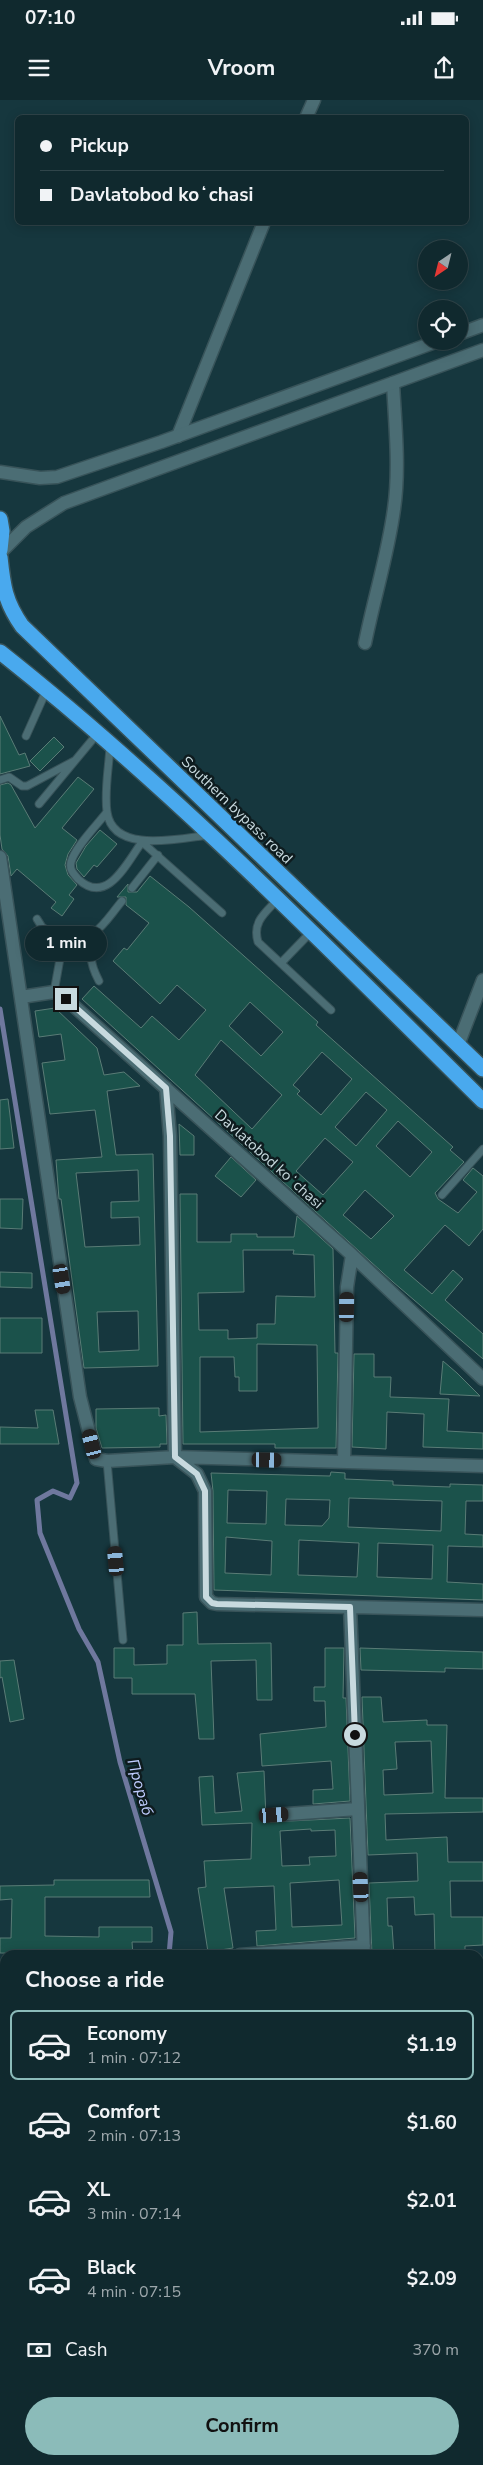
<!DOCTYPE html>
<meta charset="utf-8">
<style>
body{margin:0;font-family:"Nunito Sans",sans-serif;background:#193136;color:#f1f3f6;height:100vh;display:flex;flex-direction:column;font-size:19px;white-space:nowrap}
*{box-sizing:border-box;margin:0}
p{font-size:16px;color:#9ca6aa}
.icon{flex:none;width:28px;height:28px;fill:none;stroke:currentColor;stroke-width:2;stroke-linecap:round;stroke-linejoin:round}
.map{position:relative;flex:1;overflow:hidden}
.drawer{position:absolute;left:0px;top:1850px;width:484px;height:515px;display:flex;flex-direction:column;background:#10292e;border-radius:15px 15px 0 0;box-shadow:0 2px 12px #0003,0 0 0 1px #30454a}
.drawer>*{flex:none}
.hud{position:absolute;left:15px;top:15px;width:454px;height:110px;border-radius:8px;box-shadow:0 2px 12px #0003,0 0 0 1px #30454a;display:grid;align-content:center;height:110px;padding:0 25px;background:#10292e}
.needle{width:32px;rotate:215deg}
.buttons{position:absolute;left:418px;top:140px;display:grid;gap:10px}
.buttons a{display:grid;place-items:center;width:50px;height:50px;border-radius:50%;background:#10292e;box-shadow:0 2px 12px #0003,0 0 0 1px #30454a;font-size:25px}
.end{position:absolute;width:22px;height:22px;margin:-11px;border:6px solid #c8dadf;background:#111;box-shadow:0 0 0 2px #111}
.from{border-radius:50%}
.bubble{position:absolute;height:35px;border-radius:18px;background:#10292e;box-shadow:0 2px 12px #0003,0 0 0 1px #30454a;font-size:16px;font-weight:700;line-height:35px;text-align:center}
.car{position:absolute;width:15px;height:30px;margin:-15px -8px;border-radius:6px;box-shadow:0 0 4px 1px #0007;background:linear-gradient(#222 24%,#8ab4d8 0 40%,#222 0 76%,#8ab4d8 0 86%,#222 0)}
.hud b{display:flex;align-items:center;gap:18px;height:48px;font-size:19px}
.hud b+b{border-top:1px solid #30454a}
.hud i{width:12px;height:12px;background:#f1f3f6}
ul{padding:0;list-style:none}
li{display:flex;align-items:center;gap:15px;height:70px;margin:0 10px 8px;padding:0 15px;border:2px solid transparent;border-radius:8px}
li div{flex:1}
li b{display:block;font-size:19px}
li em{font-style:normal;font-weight:700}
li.current{border-color:#8bbbb9}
li>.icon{width:45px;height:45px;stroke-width:1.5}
h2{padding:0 25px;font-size:22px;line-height:60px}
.pay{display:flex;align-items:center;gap:12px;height:55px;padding:0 25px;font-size:19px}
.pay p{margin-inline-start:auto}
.cta{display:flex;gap:10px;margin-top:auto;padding:10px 25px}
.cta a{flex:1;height:58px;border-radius:30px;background:#8bbbb9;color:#111;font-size:20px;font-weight:700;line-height:58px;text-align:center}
.status{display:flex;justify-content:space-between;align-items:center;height:35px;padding:0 25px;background:#10292e;direction:ltr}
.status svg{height:14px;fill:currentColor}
header{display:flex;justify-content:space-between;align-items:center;height:65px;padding:0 25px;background:#10292e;font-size:22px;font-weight:700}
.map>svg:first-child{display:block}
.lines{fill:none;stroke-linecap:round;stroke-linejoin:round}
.stream{stroke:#6f789e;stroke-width:5}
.building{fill:#1b524b;stroke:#5a7c76;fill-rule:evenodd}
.lane-casing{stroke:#385359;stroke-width:9}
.street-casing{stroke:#385359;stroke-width:15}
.secondary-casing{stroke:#385359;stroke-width:15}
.highway-casing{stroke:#385359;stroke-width:18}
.lane{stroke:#4b6d74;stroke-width:7}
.street{stroke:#4b6d74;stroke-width:12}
.secondary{stroke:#4b6d74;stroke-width:12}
.highway{stroke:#49a9ee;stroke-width:15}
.route{stroke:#c8dadf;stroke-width:6}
.labels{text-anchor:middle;stroke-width:5;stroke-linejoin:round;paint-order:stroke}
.street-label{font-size:15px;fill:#c8dadf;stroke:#0e1c1f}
.water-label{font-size:16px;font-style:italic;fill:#c0cdff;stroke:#0e1c1f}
</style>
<div class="status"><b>07:10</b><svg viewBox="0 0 49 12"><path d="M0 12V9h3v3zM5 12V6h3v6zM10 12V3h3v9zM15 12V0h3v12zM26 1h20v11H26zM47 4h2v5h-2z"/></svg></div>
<header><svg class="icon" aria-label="menu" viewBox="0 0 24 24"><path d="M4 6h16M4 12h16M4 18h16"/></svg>Vroom<svg class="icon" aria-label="share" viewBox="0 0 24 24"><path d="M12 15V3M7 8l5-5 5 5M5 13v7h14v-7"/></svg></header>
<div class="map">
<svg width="483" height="2365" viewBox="0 0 483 2365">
<rect width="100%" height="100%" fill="#16373e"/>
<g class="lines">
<path class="stream" d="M0,909l77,474 -7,15 -17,-7 -16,9 3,33 39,96 19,33 22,100 51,170 -2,23
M179,2360l1,5"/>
</g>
<path class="building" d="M0,616l19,39 6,-2 5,13 -30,8z
M54,637l10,10 -24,24 -10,-10z
M78,677l16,12 -32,39 15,12 -9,14 -3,11 3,10 9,10 -8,10 5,4 -12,17 -11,-8 5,-6 -39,-33 -6,7 -3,-20 -6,-7 -2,-14v-50l8,-2 3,2 24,43z
M100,730l17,14 -20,23 -3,-2 -10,12 -7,-8 -1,-6 10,-17z
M150,776l39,31 129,115 -2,3 137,122 -3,3 14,12 -29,31 3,6 20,14 19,-21 -14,-12 10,-12 10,8v53l-14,17 -24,-21 -41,45 28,24 21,-24 10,9 -18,21 38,34v25l-90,-77 -311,-283 12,-13 47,42 11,-12 27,24 27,-30 -29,-25 -17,19 -47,-43 11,-13 3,2 22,-27 -23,-18v-8h-9l11,-13v8h9zM250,902l33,30 -22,24 -32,-30zM221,940l61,55 -30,34 -57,-54zM322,952l30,27 -31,36 -24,-21 3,-3 -7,-6zM366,992l21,18 -31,36 -21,-19zM398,1021l34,31 -22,25 -34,-31zM325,1038l28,24 -30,33 -27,-24zM365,1090l29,26 -23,23 -28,-24z
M55,908l42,40 7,27 20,-3 16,14 -33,5 9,64 37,-1 5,212 -74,2 -23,-169h-2l-3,-39 46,-3 -7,-47 -45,4 -8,-51 23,-3 -4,-26 -22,3 -4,-26zM138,1070l1,31 -28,1v16l28,-1 1,28 -55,2 -9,-74zM138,1211l1,39 -40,2 -2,-40z
M8,999l6,49 -14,1v-49z
M179,1024l15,12v19h-14z
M231,1057l25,23 -15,17 -26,-21z
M180,1094h17v48h34v-8h26v3h37l3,-21 36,33 2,104h3l-2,95h-61v-4h-92zM243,1150h51l-1,4 21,1 1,42 -39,-1 -1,28h-18v14l-29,1v-9h-29l-1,-37 46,-1zM257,1244l60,1 1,83 -118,4v-75h34l1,20h4v14h18z
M0,1099h23l-1,30 -22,-1z
M0,1172l32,1v15l-32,-1z
M0,1218h42v35h-42z
M354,1254h20v23h17l-1,20 59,2 -2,32 36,2v16l-60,-2 1,-33 -37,-2 -1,37 -34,-2z
M443,1261l14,12 23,23 -40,-2z
M159,1308v8l7,-1 1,29h-7v3l-58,1 -6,-20v-19z
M35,1310h18l6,34h-59v-17l38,1z
M331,1372l14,1v6l48,2v4l57,2v-3l33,1v16h-17l-1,33 18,1v12l-35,-1 -1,36 36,2v16l-269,-10 -1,-99 -2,-18 119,3zM228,1390l39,1 -1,33 -39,-1zM349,1398l93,3 -1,30 -93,-4zM286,1399l44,1 -1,18 -7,8 -37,-1zM226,1437l46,4 -1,34 -46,-2zM299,1440l60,3 -2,34 -59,-2zM378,1443l55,2 -1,34 -55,-2z
M197,1512l1,32 73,-1 1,57h-15l-1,-40 -45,1 3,78h-15l-4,-45h-63v-16h-18v-30h20v17l33,-1v-19h16v-32z
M325,1548h19l-1,50h3l4,103 -37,3v-14l20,-1 -2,-28 -69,5 -2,-32 66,-7 -1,-26h-11v-14h11z
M360,1548l123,4v17l-38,-1v4l-84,-2z
M14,1560l10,59 -14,3 -8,-45 -2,1v-17z
M362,1597h19l2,25 44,-2v5h20l-2,73h38v14l-98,2 1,26 61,-3 1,25h35v19h-33l1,36h32v28l-18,1v9h-30l-1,-41 -19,1 -1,-18 -27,1 1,28h4l2,29h-22l-3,-72 49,-2 -1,-28 -49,2zM431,1641l2,52 -49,2 -1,-25 14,-1 -2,-27z
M264,1671l2,47 4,4 80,-4 5,120 -98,8 -1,-15 20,-1 -2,-44 -50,2 9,60 -25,4 -10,-64 8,-1 -2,-26 47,-2 1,-36 -50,2 -3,-48 14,-1 2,37 27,-2 -5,-38zM311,1729v2l24,-1 1,26 -27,1 1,8 -28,1 -2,-35zM339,1780l3,45 -50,2 -2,-44z
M54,1780h95l1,17h-105v39l54,1v-10h53v15h-20l1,13 -133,-2v-15h11l1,-39 -12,1v-14l54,-1z"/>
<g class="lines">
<g class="lane-casing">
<path id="lane" d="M26,636l21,-47
M110,646c-1,21 -6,45 -3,66 6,43 74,26 102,23
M0,680l9,-3 13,9h5l47,-25
M39,704l59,-71
M107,712c-10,13 -32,35 -36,50 -2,8 3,12 7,17 29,27 48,-15 64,-37l80,71
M132,788l26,-33
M277,800c-12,13 -25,22 -19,42l73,68
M37,819l5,8 21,15c36,-5 37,-14 59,-41
M97,832c-7,22 -9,28 2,49
M281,863l30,-31
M54,892l9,-50
M442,1095l41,-46
M107,1361l16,179"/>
</g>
<g class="street-casing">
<path id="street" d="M306,18l8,-18
M178,336l86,-214
M365,543c9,-45 23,-89 29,-134 6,-41 1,-85 -1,-126
M0,757l80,540 16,62 11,2 68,-4 308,9
M21,897l33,-5 12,7 286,256 131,124
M458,945l25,-65
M166,988l4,48 5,321 22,17 8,17 1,106 6,6 5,1 266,6
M344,1362l3,-175 5,-32
M350,1507l14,348
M274,1715l83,-6
M240,1855l124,-9
M0,2265h5
M376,2360v5
M73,2365l1,-5"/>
</g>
<g class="secondary-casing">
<path id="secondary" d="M459,234l24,-9
M0,372l40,6 17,-1 104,-35 277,-101
M0,453l26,-26 38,-24 419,-153"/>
</g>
<g class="highway-casing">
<path id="highway" d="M0,419l2,12 -2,19
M0,457c3,29 5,45 22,69l461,443
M0,552c172,136 327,295 483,449"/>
</g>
<use href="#lane" class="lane"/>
<use href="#street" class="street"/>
<use href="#secondary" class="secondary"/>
<use href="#highway" class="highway"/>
</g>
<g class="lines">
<path class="route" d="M66,899l100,89 4,48 5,321 22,17 8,17 1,106 6,6 5,1 133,3 5,128"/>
</g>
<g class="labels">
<g class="street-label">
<text transform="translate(237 710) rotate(44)" y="5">Southern bypass road</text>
<text transform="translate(269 1059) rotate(42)" y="5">Davlatobod koʻchasi</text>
</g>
<g class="water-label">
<text transform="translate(141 1687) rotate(74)" y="6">Прораб</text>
</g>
</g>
</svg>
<div class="buttons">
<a><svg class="needle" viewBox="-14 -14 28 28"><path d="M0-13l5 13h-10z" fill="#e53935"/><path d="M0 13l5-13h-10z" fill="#9ca6aa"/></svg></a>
<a><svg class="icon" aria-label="locate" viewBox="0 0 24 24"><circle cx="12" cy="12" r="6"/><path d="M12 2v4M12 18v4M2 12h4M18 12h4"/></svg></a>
</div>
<i class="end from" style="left:355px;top:1635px"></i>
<i class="end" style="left:66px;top:899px"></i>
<div class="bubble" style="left:25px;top:826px;width:82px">1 min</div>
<i class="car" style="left:62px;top:1179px;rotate:171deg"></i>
<i class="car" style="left:347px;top:1207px;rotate:1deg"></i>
<i class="car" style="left:92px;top:1344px;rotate:346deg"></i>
<i class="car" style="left:267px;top:1360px;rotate:91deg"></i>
<i class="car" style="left:116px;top:1461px;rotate:355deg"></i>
<i class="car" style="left:274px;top:1715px;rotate:86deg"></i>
<i class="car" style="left:361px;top:1787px;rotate:357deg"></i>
<div class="hud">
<b><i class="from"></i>Pickup</b>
<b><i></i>Davlatobod koʻchasi</b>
</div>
<section class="drawer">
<h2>Choose a ride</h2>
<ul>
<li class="current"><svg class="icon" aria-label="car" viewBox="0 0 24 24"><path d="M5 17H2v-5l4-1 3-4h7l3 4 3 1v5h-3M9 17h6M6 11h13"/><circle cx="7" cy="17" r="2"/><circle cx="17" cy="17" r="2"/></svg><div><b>Economy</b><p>1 min · 07:12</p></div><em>$1.19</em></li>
<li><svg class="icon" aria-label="car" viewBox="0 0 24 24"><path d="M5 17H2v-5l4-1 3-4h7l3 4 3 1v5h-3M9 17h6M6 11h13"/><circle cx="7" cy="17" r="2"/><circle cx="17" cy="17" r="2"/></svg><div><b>Comfort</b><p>2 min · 07:13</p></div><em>$1.60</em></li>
<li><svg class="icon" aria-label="car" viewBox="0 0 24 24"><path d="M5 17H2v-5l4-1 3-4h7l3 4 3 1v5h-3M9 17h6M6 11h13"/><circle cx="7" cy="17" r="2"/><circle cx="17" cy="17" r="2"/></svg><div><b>XL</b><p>3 min · 07:14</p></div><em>$2.01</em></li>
<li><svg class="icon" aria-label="car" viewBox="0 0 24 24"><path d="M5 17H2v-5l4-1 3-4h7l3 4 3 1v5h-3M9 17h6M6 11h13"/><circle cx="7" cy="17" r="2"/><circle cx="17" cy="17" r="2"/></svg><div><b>Black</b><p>4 min · 07:15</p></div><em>$2.09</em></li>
</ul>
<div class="pay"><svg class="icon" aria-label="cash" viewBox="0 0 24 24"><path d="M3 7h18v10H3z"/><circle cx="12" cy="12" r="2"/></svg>Cash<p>370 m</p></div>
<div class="cta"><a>Confirm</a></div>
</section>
</div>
